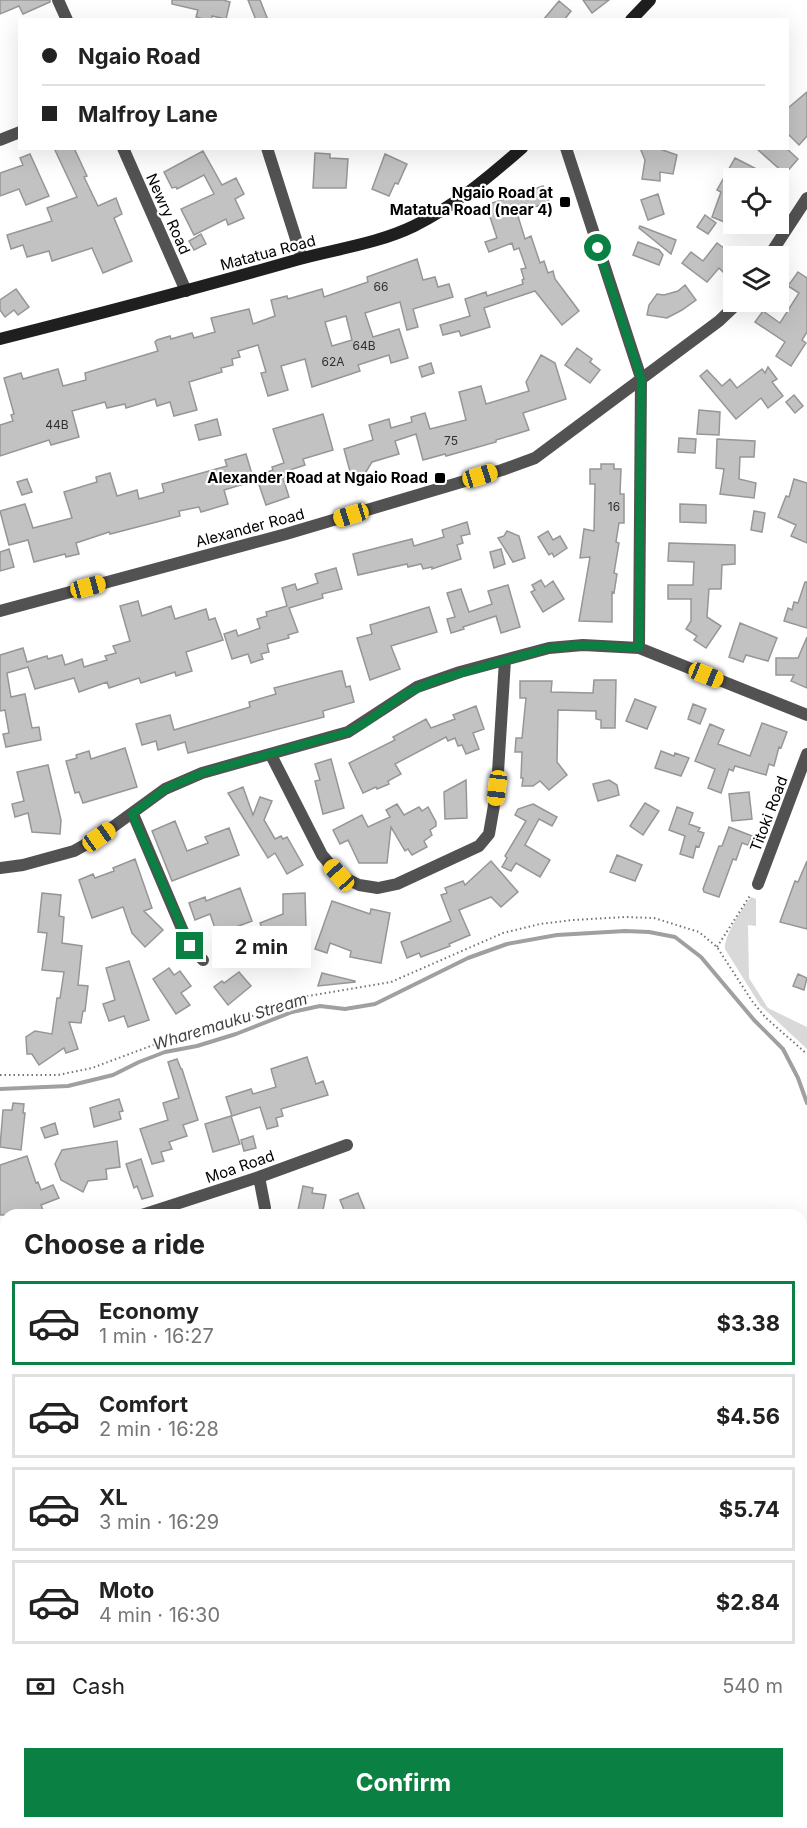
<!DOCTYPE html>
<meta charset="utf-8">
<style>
body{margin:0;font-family:Inter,sans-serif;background:#f6f6f6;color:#222;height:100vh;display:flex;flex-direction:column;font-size:22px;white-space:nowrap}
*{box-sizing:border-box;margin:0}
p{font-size:20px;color:#767676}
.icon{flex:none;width:33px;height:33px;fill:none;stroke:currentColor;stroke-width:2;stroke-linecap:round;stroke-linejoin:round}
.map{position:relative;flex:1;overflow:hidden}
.details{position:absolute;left:0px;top:1209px;width:807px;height:620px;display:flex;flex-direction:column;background:#fff;border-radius:18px 18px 0 0;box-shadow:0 6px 24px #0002}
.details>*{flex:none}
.top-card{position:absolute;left:18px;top:18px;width:771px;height:132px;border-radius:0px;box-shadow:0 6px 24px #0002;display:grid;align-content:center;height:132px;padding:0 24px;background:#fff}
.fabs{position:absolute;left:723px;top:168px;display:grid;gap:12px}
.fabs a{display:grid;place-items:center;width:66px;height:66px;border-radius:0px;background:#fff;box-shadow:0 6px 24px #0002;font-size:30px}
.end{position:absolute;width:27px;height:27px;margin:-14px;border:8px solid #0b8043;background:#fff;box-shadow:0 0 0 3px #fff}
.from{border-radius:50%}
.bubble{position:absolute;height:42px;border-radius:0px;background:#fff;box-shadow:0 6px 24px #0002;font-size:20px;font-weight:700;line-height:42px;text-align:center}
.car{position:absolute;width:18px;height:36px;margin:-18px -9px;border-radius:8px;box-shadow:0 0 4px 2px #0007;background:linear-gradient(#f5c518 24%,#345 0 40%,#f5c518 0 76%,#345 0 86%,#f5c518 0)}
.top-card b{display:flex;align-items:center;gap:21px;height:57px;font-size:22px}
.top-card b+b{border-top:2px solid #e0e0e0}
.top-card i{width:15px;height:15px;background:#222}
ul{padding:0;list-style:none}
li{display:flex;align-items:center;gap:18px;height:84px;margin:0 12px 9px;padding:0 12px;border:3px solid #e0e0e0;border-radius:0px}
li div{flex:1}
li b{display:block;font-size:22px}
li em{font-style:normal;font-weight:700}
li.selected{border-color:#0b8043}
li>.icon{width:54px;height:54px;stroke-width:1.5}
h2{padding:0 24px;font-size:27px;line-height:72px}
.pay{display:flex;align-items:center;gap:15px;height:66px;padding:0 24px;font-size:22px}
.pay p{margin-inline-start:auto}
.cta{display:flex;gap:12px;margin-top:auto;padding:12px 24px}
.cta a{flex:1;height:69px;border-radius:0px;background:#0b8043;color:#fff;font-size:24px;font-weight:700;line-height:69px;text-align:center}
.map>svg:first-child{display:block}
.green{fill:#d9d9d9}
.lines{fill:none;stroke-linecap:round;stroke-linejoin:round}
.stream{stroke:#a0a0a0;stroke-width:4}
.building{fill:#c2c2c2;stroke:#969696;stroke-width:1.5;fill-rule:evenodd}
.path{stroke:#747474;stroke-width:2;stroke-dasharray:1.5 3;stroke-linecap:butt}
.minor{stroke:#525252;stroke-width:12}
.secondary{stroke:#1f1f1f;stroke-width:12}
.route{stroke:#0b8043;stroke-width:8}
.poi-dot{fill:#000;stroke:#fff;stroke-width:2}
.labels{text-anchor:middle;stroke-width:4.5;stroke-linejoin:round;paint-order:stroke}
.number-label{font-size:12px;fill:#303030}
.poi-label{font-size:15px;font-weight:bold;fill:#000;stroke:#fff;text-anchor:end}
.street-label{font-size:15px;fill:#000;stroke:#fff}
.water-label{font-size:16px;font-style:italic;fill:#414141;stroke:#fff}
</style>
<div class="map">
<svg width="807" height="1828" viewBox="0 0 807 1828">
<rect width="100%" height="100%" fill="#fff"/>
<path class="green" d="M751,897l5,2v27l-8,-1 1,53 19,30 39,19v22l-47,-44 -35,-56c-2,-12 18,-42 26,-52z
M6,1767v55l8,1 -1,5h-13v-23z"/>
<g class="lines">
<path class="stream" d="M0,1089l68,-3 45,-11 26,-13 26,-10 32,-6 39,-12 56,-22 28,-6 25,3 30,-5 93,-46 39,-14 50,-9 68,-4 24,1 26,5 26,20 53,63 29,29 15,29 9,25"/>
</g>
<path class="building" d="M0,0h50v2l-27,12 -4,-8 -19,8z
M172,0h51l7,2 -4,17 -14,-3v4h-5l-11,-3 2,-7 -26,-6z
M248,0h12l8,20h-12z
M583,0h26l-17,13z
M559,1l12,10 -7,9h-21z
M807,92v44l-8,9 -11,-11v-26z
M54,148h20l13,28 -3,1 14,29 18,-8 6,16 -8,4 18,43 -29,12 -11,-25 -40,13 -3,-10 -22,6 -4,-12 -12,4 -4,-14 45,-14 -5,-13 30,-11z
M640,148h17l20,7 -4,19 -13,-2v9l-18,-2 3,-19z
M756,148h30l12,11 -13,15z
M203,151l19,34 14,-7 8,16 -9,5 9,19 -16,7 -2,-6 -32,16 -13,-26 33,-15 -10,-19 -27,14 -1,-2 -4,1 -8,-16z
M315,153l15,1v4l18,1 -2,29h-33z
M30,154l19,42 -23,9 -7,-16 -19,7v-23l23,-8 -3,-7z
M385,154l22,10 -9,20 -3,-1 -6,13 -17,-7z
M735,158l39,20h-40v48l-22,-9 9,-25 -4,-2z
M543,186l6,16 -32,11 8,26 6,-3 9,27 4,-2 4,12 5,-2 2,8 24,32 -17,14 -27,-34 -51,17 6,19 -29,9 -2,-5 -16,4 -3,-10 30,-9 -5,-17 21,-7 1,4 36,-12 -1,-4 2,-1 -3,-10 5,-1 -7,-20 -5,2 -2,-7 -23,9 -4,-10 12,-4 -11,-33 22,-7 -2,-5 15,-5 2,5z
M658,194l6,20 -16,6 -7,-20z
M705,215l11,8 -8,11 -11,-7z
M640,226l36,14 -5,14 -32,-26z
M201,234l5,10 -12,6 -5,-9z
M638,242l21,8 4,5 -4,10 -26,-10z
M717,243l18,13 -11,17 -5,-5 -12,14 -25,-19 9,-11 12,9z
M417,259l6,21 12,-3 3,10 11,-3 4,13 -40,12 5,18 -11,3 -7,-28 -35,11 8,24 26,-8 9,29 -17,5 -2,-8 -31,10 2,6 -48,16 -7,-28 -24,7 7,24 -20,6 -7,-23 5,-1 -8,-27 -20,6 2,6 -8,2 1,6 -12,3 1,4 -33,10 8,28 -23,6 -4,-14 -13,4 -2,-7 -29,9 -1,-4 -18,4 -2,-6 -33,9 7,26 -28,8 -2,-5 -49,16v-31l13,-4 -2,-6 3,-1 -10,-36 17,-5 2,6 35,-10 5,17 23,-6 -1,-7 73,-22 -3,-9 2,-2 13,-4 1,3 21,-6 2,5 21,-6 -4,-14 38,-9 4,15 22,-8 -4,-16 16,-4 1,3 34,-10 2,8 44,-15 -1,-5zM346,316l6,24 -20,6 -7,-24z
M798,272l9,6v54l-5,8 4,3 -15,23 -15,-10 9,-14 -30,-20 8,-11 17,12 19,-30 -11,-7z
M685,285l11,15 -14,10 -15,8 -20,-3 2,-10 8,-11 7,1 14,-4z
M16,289l13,18 -11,8 -4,-5 -9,7 -5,-7v-10z
M577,348l15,11 -2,3 10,8 -10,13 -25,-18z
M541,355l14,8 11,36 -43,14 6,17 -33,10v2l-50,14 -1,-2 -22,6 -7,-26 -21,7 4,13 -27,8 -8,13 -12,4 -8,-30 29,-9 -4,-15 20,-6 2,9 21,-6 -1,-5 14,-4 5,16 36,-9 -7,-28 22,-6 5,18 43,-13 -3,-9z
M431,363l3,10 -12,4 -3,-10z
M768,367l9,12 -5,3 11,14 -15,12 -7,-10 -25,21 -36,-43 7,-6 15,16 8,-7 7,9 25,-19 3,4z
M794,395l9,11 -8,7 -9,-11z
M699,410l21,2 -1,23 -22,-1z
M323,414l10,36 -30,9 2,6 -15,5 2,5 -9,3 6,19 -23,8 -10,-29 17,-6 -1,-3 12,-4 -11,-34z
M217,419l4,16 -22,5 -4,-15z
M679,438l17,1 -1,14 -17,-1z
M717,439l38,2 -1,16h-14l-1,22 17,4 -2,15 -34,-4 4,-25 -8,-1z
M246,454l8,27 -30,9 4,14 -27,8 -2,-5 -20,4 1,5 -70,18 -1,-2 -33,11 3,11 -13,3 -1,-3 -31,8 -6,-22 -19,5 -9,-34 25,-7 8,24 39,-10 -8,-26 33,-10 -1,-5 14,-4 7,23 20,-6 2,9 25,-7 -2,-8 65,-18 -2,-6z
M601,464h13v5h7l-1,25h4v29h-5l-3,19 3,1 -5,30 3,1 -3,19 -2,-1v30l-33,-1 11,-64 -10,1 4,-29 10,2 1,-47h-5v-15h11z
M27,479l5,13 -10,3 -5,-13z
M794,479l13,4v60l-16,-7 5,-11 -18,-8 8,-21 3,1z
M680,504l26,1v18l-26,-1z
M754,511l11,2 -3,19 -11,-2z
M467,522l3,12 -9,2 2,7 -6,2 4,14 -29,10v-2l-9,2 -2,-5 -13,3 -1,-3 -49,11 -5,-21 59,-15 2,7 30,-9 -2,-7z
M507,531l12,5 6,22 -12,4 -15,-24 6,-2z
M548,531l5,9 7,-4 7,12 -13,9 -2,-4 -3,2 -11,-18z
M669,543l66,2v19l-13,1 -1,24h-12l-2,28 14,9 -15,22 -12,-8 3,-4 -11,-7 5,-8v-22h-23v-14h25l1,-23 -26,-1z
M9,549l5,18 -14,4v-19z
M501,549l4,15 -11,4 -4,-16z
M336,568l6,21 -20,5 1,4 -34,10 9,24 -10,3 1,3 -22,6 2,8 -8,2 2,5 -12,4 -3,-9 -16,5 -8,-25 12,-4 2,6 22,-8 -3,-9 10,-3 -1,-4 21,-6 -5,-18 13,-4 2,6 21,-7 -3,-9z
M541,580l4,7 8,-6 11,18 -21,13 -12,-20 4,-2 -3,-5z
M805,582h2v46l-23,-7 4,-13 4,2 2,-8 4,1z
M508,585l12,42 -19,6 -5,-17 -33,11 1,2 -13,4 -4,-14 8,-2 -8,-24 14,-4 8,23 23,-8 -4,-13z
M138,601l4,15 29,-10 4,13 31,-10 3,11 6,-2 8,22 -37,12 6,19 -16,5 -1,-4 -34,11 -2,-5 -30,10 -2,-6 -28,10 -5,-14 -39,11 -7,-22 -21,6 4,24 14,-3 7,34 7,-1 2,13 -35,7 -3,-13 6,-1 -4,-23 -5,1v-56l23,-7 4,14 20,-6 1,3 14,-4 3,10 17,-6 2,8 23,-7 -2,-4 11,-3 -3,-7 17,-5 -10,-35z
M429,607l8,25 -46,14 9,23 -30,11 -13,-42 15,-4 -2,-9z
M740,623l37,15 -9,23 -22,-6 -3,7 -14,-5z
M807,637v51l-16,-7 3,-6h-18v-17h22z
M339,671h3l4,16 4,-1 4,16 -31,9 1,6 -136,36 -3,-11 -27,8 -2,-9 -14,4 -6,-21 34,-9 4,15 76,-23 -1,-5 27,-8 -2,-6z
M594,680h22l-1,48h-14v-8l-5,-1v-8l-38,-1 -1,52 10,13 -18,15 -9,-9 -7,5h-11l1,-8h-2l1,-26h-7l1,-14h6l4,-40h-6v-17h32l-1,11 42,1z
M635,699l21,8 -9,22 -21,-8z
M693,704l13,5 -6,15 -12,-5z
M476,706l8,23 -11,4 6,16 -13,5 -4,-9 -4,1 -3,-8 -7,3 -2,-4 -51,27 6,10 -13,7 1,3 -12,5 -1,-2 -13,6 -14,-30 46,-23 -2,-3 33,-18 5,9 24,-9 -2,-4z
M762,723l25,9 -6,16 -2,-1 -5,19 -5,-2 -3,11 -31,-9 -2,5 -4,-2 -8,24 -13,-5 7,-19 -20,-8 15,-37 14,6 -6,14 32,12z
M125,748l12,39 -54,16 -4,-11 -4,1 -9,-32 11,-3 -1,-3 13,-4 2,8z
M661,751l13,5 1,-3 14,5 -8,18 -26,-8z
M331,759l13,49 -21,6 -8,-33 5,-1 -5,-16z
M48,765l13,55 -1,14 -28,-2 -4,-19 -13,4 -3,-13 12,-3 -7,-29z
M466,780l1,38 -22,1 -1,-27z
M609,780l8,5 2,10 -21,6 -5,-17z
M243,787l10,28 7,-18 12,4 -8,19 11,19 6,-3 2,3 4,-2 16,28 -16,9 -12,-21 -7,5 -40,-65z
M749,792l3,27 -20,2 -3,-27z
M645,803l14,8 -16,24 -13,-9z
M397,804l7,11 15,-8 3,4 6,-4 8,15v4l-6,4 2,5 -8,6 3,6 -15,8 -4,-6 -3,2 -14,-24 -4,36h-28l-11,-23 -8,4 -7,-14 29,-15 6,12 22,-10 -4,-7z
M533,804l24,13 -5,9 -13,-7 -14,26 25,15 -10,17 -24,-14 -5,8 -9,-4 5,-9 -2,-2 21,-35 -11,-6 3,-6z
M677,807l16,6 -4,11 11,4 -2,3 6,2 -5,14 -3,-1 -3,12 -13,-4 5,-18 -16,-6z
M175,821l12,30 21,-8 -3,-6 24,-9 10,27 -67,26 -20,-50z
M729,827l23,9 -4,9 -6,-2 -6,17 -3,-1 -14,38 -15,-5 -1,-3 16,-43h3z
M617,855l25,10 -7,16 -25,-9z
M135,859l17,49 -8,3 19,19 -18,17 -13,-14 -9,-26 -31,11 -13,-38 14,-6 2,4 19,-7 -1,-3z
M491,861l27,31 -17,15 -10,-10 -32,13 11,25 -21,9 1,2 -29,11 -2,-4 -12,5 -6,-16 50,-21 -10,-26 6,-2 -2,-5 18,-7 2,4z
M807,861v68l-27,-7 15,-41 3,1z
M240,888l12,33 -35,13 -7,-20 -15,6 -6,-17 16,-6 1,4z
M42,893l19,2 -2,21 5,1 -2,26 20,3 -4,39 10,1 -3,25h-2l-2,12 -12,-1 9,27 -12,4 -2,-5 -25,17 -7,-11h-5l-1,-17 9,-6 17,3 5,-36h3l4,-26 -22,-2 5,-37 -9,-1z
M305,893l1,35h-18l-12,4 6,33 -14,1 -2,-8 -22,4 -3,-17 26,-4 -7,-18 23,-9v-20z
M332,901l38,13 1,-5 19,4 -9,50 -31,-6 1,-6 -21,-8 -3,10 -12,-4z
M129,961l20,59 -21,7 -4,-11 -15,5 -6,-17 12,-4 -9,-32z
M169,968l5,7 6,-4 11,15 -10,7 9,12 -14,9 -23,-35z
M239,972l12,14 -23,19 -14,-18 8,-6 2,2z
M322,973l33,8v1l-37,4z
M798,974l9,4 -3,12 -11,-4z
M307,1057l9,27 7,-3 5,14 -47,14 2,7 -7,2 2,8 -11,3 -7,-22 -28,9 -6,-19 25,-8 2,5 23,-7 -5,-18z
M177,1059l4,10h1l16,51 -15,5 4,11 -18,6 3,7 -11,3 3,9 -12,3 -12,-35 28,-9 -5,-17 16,-5 -11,-36z
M119,1099l4,12 -4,1 2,7 -27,8 -4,-19z
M13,1103l11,1 -1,9h2l-4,37 -21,-3 3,-37h9z
M231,1116l9,28 -27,8 -8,-28z
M55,1123l3,11 -13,4 -4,-10z
M253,1136l3,12 -12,3 -3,-11z
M117,1141l3,26 -14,2 1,10 -19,2 -5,11 -22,-12 -6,-16 7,-14z
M27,1156l9,27 2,-1 3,8 12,-5 6,13 -18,7 4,10h-45v-50z
M141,1159l12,37 -11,3 -5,-13 -3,2 -8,-24z
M303,1186l10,2 -1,5 14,2 -4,20h-25z
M358,1193l9,22h-21l-6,-15z"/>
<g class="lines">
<path class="path" d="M717,947l34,-53
M0,1075h58l34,-7 72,-27 75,-20 63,-24 89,-15 112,-49 37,-9 33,-4 52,-3 29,1 45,14 18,15 35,54 14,17 41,36
M16,1828l1,-6
M801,1828l6,-21"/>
<path class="minor" d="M58,0l9,20
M0,140l20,-8
M123,148l63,143
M267,148l35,110
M566,148l75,230 -2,270
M769,256l38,-58
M0,611l286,-77 216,-64 33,-12 184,-137 20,-19
M271,755l51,100 17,20 20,10 19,3 19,-4 82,-38 10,-12 8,-46 8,-128
M133,814l49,115 8,17 13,14
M0,868l23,-3 51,-14 25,-14 66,-48 37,-16 146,-41 69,-45 43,-15 89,-24 34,-3 56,3 168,67
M758,884l49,-130
M259,1177l6,31 -1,7
M142,1215l117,-38 88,-32
M0,1262l6,-2
M0,1741l6,1
M453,1822l30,6"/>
<path class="secondary" d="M631,20l19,-20
M0,339c99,-25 198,-51 296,-79 39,-11 81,-16 118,-34 39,-19 75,-49 108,-78"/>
</g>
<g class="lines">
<path class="route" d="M190,946l-58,-132 33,-25 37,-16 146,-41 15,-8 42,-30 29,-13 115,-33 34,-3 56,3 2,-270 -43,-130"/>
</g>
<g class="poi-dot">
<rect x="559" y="196" width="12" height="12" rx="3"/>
<rect x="434" y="472" width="12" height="12" rx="3"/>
</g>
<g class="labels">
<g class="number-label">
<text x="381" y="291">66</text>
<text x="364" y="350">64B</text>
<text x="333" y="366">62A</text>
<text x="57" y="429">44B</text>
<text x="451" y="445">75</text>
<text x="614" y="511">16</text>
</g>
<g class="poi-label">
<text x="553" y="198">Ngaio Road at<tspan x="553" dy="17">Matatua Road (near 4)</tspan></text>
<text x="428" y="483">Alexander Road at Ngaio Road</text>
</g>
<g class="street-label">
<text transform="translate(168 214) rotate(66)" y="5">Newry Road</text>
<text transform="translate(268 253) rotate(-15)" y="5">Matatua Road</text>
<text transform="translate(250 528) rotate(-15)" y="5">Alexander Road</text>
<text transform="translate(769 814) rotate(-69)" y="5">Titoki Road</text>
<text transform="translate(240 1167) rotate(-19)" y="5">Moa Road</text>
</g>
<g class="water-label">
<text transform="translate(230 1021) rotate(-17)" y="6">Wharemauku Stream</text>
</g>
</g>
</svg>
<div class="fabs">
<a><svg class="icon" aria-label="locate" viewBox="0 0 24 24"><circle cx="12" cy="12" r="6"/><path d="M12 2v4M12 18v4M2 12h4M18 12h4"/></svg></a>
<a><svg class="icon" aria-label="layers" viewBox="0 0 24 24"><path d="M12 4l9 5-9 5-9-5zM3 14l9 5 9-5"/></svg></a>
</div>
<i class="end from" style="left:598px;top:248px"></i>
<i class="end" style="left:190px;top:946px"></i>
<div class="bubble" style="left:212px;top:926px;width:99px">2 min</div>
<i class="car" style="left:480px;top:476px;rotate:73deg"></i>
<i class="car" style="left:351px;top:515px;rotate:253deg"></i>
<i class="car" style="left:88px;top:587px;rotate:75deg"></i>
<i class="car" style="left:706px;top:675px;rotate:112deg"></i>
<i class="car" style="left:497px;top:788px;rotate:187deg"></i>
<i class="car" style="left:99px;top:837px;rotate:55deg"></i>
<i class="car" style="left:339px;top:875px;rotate:318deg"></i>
<div class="top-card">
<b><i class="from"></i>Ngaio Road</b>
<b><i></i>Malfroy Lane</b>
</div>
<section class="details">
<h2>Choose a ride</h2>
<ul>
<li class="selected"><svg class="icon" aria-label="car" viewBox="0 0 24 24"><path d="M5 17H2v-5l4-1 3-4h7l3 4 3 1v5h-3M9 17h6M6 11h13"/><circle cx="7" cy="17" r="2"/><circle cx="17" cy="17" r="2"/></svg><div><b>Economy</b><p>1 min · 16:27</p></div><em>$3.38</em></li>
<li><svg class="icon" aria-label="car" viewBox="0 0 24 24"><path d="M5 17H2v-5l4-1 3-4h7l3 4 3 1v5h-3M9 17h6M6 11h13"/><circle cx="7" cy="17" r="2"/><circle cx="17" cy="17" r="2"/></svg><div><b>Comfort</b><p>2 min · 16:28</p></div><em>$4.56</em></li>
<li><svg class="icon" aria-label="car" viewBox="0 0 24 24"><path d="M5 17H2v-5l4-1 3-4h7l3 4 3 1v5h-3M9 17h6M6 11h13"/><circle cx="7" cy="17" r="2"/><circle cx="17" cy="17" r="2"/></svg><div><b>XL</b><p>3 min · 16:29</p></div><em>$5.74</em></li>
<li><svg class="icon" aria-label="car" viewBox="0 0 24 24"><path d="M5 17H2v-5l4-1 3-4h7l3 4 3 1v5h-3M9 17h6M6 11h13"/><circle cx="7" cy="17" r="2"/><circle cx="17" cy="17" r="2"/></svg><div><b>Moto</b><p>4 min · 16:30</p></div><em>$2.84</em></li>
</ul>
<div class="pay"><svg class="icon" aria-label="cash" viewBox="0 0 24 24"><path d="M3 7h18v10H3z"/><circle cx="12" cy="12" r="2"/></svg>Cash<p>540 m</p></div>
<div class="cta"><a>Confirm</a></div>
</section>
</div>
